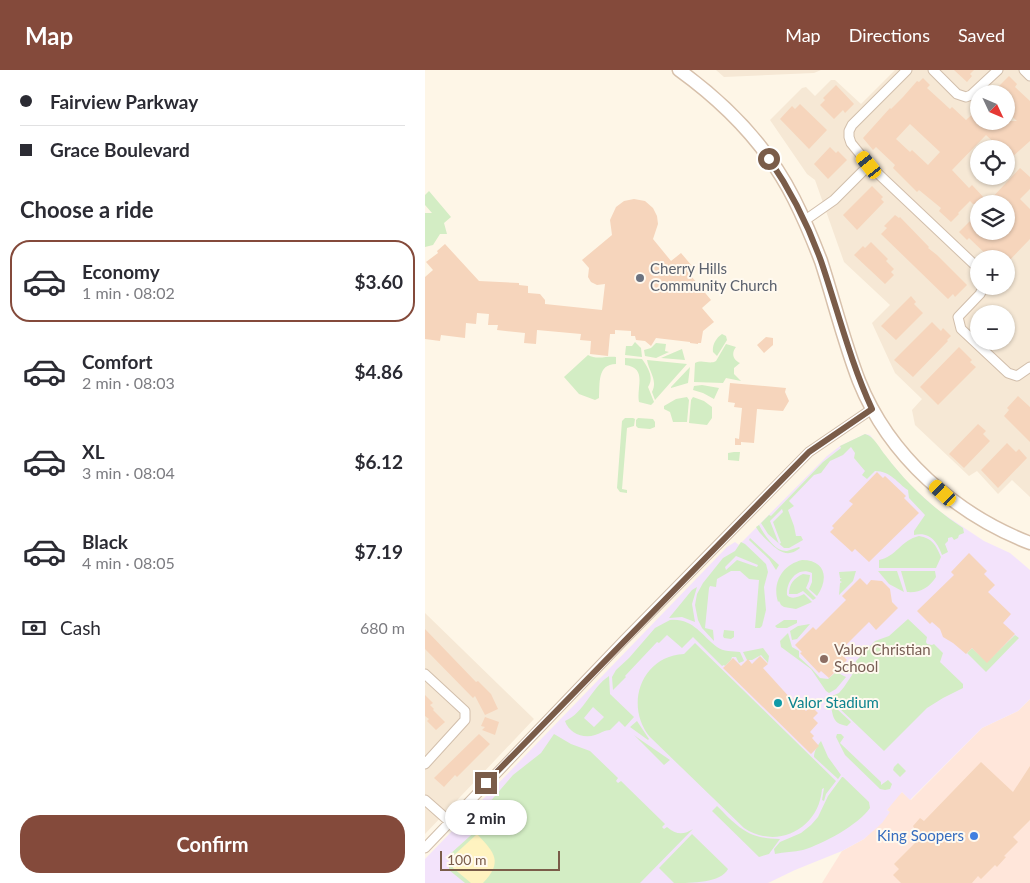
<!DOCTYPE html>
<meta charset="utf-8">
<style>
body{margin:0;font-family:Lato,sans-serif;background:#f2f2f3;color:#2b2b33;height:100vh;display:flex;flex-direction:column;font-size:19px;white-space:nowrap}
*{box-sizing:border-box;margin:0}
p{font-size:16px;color:#7c7c81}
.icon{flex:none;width:28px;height:28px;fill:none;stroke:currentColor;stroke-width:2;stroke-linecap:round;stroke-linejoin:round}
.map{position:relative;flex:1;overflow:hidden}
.side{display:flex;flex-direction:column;background:#fff;width:425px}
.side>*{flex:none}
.guide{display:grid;align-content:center;height:110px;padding:0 20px;background:#fff}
.needle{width:32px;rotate:134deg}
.controls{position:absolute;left:545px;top:15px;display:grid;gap:10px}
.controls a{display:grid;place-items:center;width:45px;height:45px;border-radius:50%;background:#fff;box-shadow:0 1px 4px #0004;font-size:25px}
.scale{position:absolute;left:15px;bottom:12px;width:120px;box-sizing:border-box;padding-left:5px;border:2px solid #7a5c49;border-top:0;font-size:14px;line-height:18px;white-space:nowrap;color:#7a5c49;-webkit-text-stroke:4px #fff9ef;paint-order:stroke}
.end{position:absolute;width:22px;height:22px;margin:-11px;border:6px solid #7a5c49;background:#fff;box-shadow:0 0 0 2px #fff}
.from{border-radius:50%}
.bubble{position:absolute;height:35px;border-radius:18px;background:#fff;box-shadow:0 1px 4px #0004;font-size:16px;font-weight:700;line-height:35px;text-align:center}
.car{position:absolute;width:15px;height:30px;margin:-15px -8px;border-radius:6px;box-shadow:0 0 4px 1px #0007;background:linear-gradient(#f5c518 24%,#345 0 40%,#f5c518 0 76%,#345 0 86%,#f5c518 0)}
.guide b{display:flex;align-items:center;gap:18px;height:48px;font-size:19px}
.guide b+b{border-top:1px solid #e1e1e2}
.guide i{width:12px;height:12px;background:#2b2b33}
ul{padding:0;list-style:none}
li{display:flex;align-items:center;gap:15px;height:82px;margin:0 10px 8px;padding:0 10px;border:2px solid transparent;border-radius:20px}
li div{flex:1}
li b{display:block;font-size:19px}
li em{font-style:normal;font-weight:700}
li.current{border-color:#844a3b}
li>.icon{width:45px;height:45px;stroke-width:1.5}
h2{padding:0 20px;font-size:22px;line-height:60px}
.pay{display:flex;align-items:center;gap:12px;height:55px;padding:0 20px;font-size:19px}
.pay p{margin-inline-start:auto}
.button{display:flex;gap:10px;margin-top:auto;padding:10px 20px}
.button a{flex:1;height:58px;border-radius:20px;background:#844a3b;color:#fff;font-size:20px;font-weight:700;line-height:58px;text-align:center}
header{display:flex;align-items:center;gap:30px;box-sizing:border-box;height:70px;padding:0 25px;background:#844a3b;color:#fff}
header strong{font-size:24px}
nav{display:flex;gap:28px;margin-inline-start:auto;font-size:18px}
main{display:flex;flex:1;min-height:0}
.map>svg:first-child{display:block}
.residential{fill:#f6e8d5;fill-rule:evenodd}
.commercial{fill:#ffe6da}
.education{fill:#f3e3fb}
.green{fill:#d3edc4;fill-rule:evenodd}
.sand{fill:#fff3c0}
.building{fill:#f6d5bc;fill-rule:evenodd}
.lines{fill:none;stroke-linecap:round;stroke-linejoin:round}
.minor-casing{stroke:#d1beab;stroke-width:11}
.secondary-casing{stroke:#d7c0ab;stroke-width:15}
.minor{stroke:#fff;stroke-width:9}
.secondary{stroke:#fff;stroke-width:12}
.route{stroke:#7a5c49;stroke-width:6}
.worship-dot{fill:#6b7280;stroke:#fff9ef;stroke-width:2}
.education-dot{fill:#8d6e63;stroke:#fff9ef;stroke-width:2}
.culture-dot{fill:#0f9aa8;stroke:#fff9ef;stroke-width:2}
.shop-dot{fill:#3f7fe0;stroke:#fff9ef;stroke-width:2}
.labels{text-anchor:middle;stroke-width:4;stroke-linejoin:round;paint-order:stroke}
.worship-label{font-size:15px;fill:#5b616d;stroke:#fff9ef;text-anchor:start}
.education-label{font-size:15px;fill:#785e54;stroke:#fff9ef;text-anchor:start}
.culture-label{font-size:15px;fill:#0d838f;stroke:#fff9ef;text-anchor:start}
.shop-label{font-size:15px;fill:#366cbe;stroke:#fff9ef;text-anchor:end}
</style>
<header>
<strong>Map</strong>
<nav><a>Map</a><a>Directions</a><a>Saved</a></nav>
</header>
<main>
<section class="side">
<div class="guide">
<b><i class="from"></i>Fairview Parkway</b>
<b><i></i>Grace Boulevard</b>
</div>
<h2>Choose a ride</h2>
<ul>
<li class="current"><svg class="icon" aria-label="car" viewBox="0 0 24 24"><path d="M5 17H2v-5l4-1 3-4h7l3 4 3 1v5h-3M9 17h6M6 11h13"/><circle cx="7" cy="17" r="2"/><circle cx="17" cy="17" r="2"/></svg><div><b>Economy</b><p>1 min · 08:02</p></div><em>$3.60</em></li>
<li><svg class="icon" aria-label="car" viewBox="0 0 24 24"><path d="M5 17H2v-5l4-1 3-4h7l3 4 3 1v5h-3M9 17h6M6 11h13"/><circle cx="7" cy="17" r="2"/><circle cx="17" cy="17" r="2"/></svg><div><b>Comfort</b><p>2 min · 08:03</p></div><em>$4.86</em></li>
<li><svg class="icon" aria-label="car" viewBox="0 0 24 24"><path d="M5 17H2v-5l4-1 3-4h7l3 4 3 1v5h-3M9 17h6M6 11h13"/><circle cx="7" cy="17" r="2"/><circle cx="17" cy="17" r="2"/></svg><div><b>XL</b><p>3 min · 08:04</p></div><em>$6.12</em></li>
<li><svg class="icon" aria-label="car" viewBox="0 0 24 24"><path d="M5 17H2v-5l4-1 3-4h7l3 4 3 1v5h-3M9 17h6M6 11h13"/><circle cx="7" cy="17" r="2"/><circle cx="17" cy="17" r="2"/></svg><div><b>Black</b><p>4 min · 08:05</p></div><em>$7.19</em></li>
</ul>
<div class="pay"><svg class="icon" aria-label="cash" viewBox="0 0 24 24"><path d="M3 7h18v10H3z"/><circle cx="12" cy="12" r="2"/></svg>Cash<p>680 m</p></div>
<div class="button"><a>Confirm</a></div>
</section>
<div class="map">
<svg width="605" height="813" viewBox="0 0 605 813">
<rect width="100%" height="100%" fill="#fef6e7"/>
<path class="residential" d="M291,0h105l-7,3 -90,4z
M470,0h135v427l-18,-17 -14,14 -21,-23 -8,5 -54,-51 -3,-15 10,-11 -27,-26 -23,-50 18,-18 -46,-43 -29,-82 -8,-6 -37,-54 32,-32 4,-1 9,9 16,-16h4l26,24zM554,24h27v27h-27zM554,79h27v27h-27zM554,134h27v27h-27zM554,189h27v27h-27zM554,244h27v27h-27z
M0,543l109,106 -109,115z"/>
<path class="commercial" d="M605,629v184h-208l20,-32 22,-12 25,-28 -2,-1 9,-13 6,-5 9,8 71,-72 36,-17z"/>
<path class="education" d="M440,364l5,1 17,23 22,26 30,27 45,30 26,12 20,17v129l-12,12 -36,17 -72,72 -8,-8 -15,18 3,2 -8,11 -18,16 -22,12 -47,19 -27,13h-343v-24l302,-312 8,-5 4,3 88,-89 13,-10z"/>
<path class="green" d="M4,121l22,26 -7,6 3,11h-7l-7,11 -8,2v-34h7l-7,-8v-10z
M297,264l4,2 1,4 -10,16 -4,-4c-1,-7 3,-14 9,-18z
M210,272l6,6 1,9 -17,-2 1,-9h6z
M231,273l10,1 -1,7 4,1 -13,6 -11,-2 -1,-6 7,-2z
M301,274l10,3c-5,6 -3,13 4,16l-6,5v6l7,7 -15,-3 -3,5 -29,-1 1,-19c8,-4 14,2 21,-2z
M257,279l3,11 -24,-2z
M163,285c8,5 19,1 28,2v7c-19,0 -16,20 -17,34l-4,2 -16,-6 -15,-17z
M200,288l17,1c7,10 12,19 6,28l6,15 -3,3 -12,-3c-3,-15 9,-34 -14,-37z
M222,290l40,4 -32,36 -3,-8c6,-12 -3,-20 -5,-32z
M265,297l-2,16 -17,5v-1z
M277,315l17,3 -5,11 -11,-6 -10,-3 1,-4z
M262,327l2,3 -2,22h-14l-3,-10 -6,-3v-3l12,-7z
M268,327l11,4 8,6v11l-5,7 -18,-2 2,-23z
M200,348h8l2,1 -1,7 -7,2 -5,61 5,1v3l-7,-1 -3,-4 5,-67z
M213,348l15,1 2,3v5l-5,2 -12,-1 -2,-2v-6z
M440,364c9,2 15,15 21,22 21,28 48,53 77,72l1,5 -5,2 -1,3 -4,2 -2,-3 -4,1v3l-3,3 3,8 -6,3c-4,-12 -12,-24 -28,-20v-4l11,-16 -16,-17 -1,-8c-11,-7 -17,-19 -33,-19l-8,8 -5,-4 3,-4 -11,-13 1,-5 -4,-6 -8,8 -13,6 -9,12 -7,2 -25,26 5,5 -6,4 6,16 2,10h5l2,4 -14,8h-5l-16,-14 -7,-11 8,-8 2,1 52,-54 18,-14 -1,-2zM357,439l1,3 -10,10 8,21 -2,1 -9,-23z
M309,382h6l-1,9 -11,-1v-7z
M334,455c5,9 16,27 28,26 4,-1 8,-3 12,-4l1,1c-12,10 -21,4 -31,-6 -5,-5 -10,-9 -13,-15z
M494,466c13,2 17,9 22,21l-5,11h-57v-8c17,-3 22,-20 40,-24z
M325,468l29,27 -3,5 -7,-11 -20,-19z
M316,472l4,2 21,20 2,8 -4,15 2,23 -4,16 -2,2h-5l4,-48 -10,-1 -9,-8h-9l-14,8 -1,8 -6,-1 -1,2 -4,40 8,2 1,11 -12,-13 -4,-8 -3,-15 2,-11 6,-11 20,-25 12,-7zM311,486l22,9 -1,2 -20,-7 -11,10 -1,-3z
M377,490c24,0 27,19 15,36l-8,-7 3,-7v-9c-14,-7 -26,8 -25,22 4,5 12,2 17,-1l8,8 -16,7 -12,-2 -3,-2 -2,-4 -1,1c-6,-19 4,-37 24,-42z
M431,501l-3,10 -14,14 1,-12 2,-1 -2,-1v-2h2l-2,-1 -1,-6z
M453,501h19l7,21 -15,-8z
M476,501h34l1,6c-7,11 -16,16 -29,15z
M378,504l7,1 -1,6 -3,7 10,10 -3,2 -10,-9 -6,3h-8c0,-10 5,-16 14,-20z
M272,517l-5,17 3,18 -13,-5 -13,1 23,-28z
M483,549l19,18 -1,5 1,2 5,1 2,-1 9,9 -3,9 23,22v4l-20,10 -16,10 -43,43 -47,-45 -5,-10 7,-3 5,-6 8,-12 4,-14 19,-20 14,-5z
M245,550c23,-2 31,15 47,27 6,5 16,4 23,5l4,9 -5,2 -3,-6h-4l-1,3 -6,6 -1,-1 -2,1 -29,-29 -11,11 -15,-13 -8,8 -2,-1 -32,34 1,1 -13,13 -1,-13 4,-7 13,-12 26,-30z
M359,550h13v3l-10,5h-10l-2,-2z
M385,554l-13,15 -5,1 -2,-9 8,-5z
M299,560l10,1v6l-3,2 -7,-1 -1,-2z
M363,563l4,14 7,4v6l13,12 8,9 8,1 8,-7 10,5 -10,12 -7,4 -3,-2 -15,-22 -30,-22 -1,-6z
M590,565l4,3 -33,34 -19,-19 5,-5 15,14z
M270,573l141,138 -10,13 -2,7 -2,-1 2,-12 -2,1c-3,40 -45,61 -78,39l-94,-91c-26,-31 -9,-81 34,-83z
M338,578l6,8 -1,7 -7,-8 -9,5h-5l-4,-8z
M184,606l1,18 24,23 -9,10 -6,-6 -9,9c-5,0 -9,3 -15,5 -12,4 -26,-2 -30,-14 19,-8 26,-33 44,-45zM168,637l11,10 -10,10 -10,-9z
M406,628l4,9 16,15 -4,4c-17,-3 -13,-12 -18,-27z
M212,651l12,18 -1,1 -18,-13z
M129,664l17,10 19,7 28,27 -2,3 2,2 3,-2 44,43 -3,3 2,2 3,-2c9,8 17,8 26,2l-53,54h-175l-16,-13v-15l50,-45 -11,-6 25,-29 28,-22z
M412,664h4l3,3 -4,6 41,39v3l7,-5 4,4 -2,5 -5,1 -5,-1 -35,-34 -9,-18z
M209,665l4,3 32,22 -6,5z
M396,671l7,16 13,18 -3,4 -24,-22c0,-6 4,-12 7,-16z
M473,693l8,8 -6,6 -7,-7 1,-3z
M417,707h1l26,25 1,6c-12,17 -47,36 -67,42 -9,2 -19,2 -28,4l-1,-5 6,-7 21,-9 10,-8 7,-8 10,-21z
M292,736c21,21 31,33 63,33l-11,15 -10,3 -47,-46z
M267,764l36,35c-7,14 -36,14 -54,14l-15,-15z"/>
<path class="sand" d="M52,764c18,19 26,28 6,49h-12l-18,-15v-12z"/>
<path class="building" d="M529,0h20l-4,4 2,2 -5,6z
M584,6l8,8 -2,3 15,14v40l-19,17 -5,-5v-4h-5l-15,-14 -34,35 17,18 3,-3 16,17 32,-34 10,9v12l-10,10 10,10v30l-24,25v-5h-15l-22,-21 -2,2 -8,-8 20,-20v19h27v-27h-33l-3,-3 -12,12 1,1 -8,8 -12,-11 2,-3 -22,-18 -2,2 -24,-24 2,-3 -19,-18 -3,3 -10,-12 27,-30 1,1 12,-12 14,-16 2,1 4,-4 7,7 -3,3 23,21 2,-2 14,13 13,-12v13h38l-11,-10v-17h-15zM485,54l30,28 -12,13 -16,-15 -2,2 -14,-13z
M411,15l18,19 -9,9 -2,-3 -9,9 -14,-14 5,-5 -2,-2z
M375,34l27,26 -18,19 -29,-30 12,-13 3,3z
M405,77l6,6 2,-2 9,9 -19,19 -14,-15z
M447,116l11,11 -2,2 3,3 -27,28 -14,-15z
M209,129l11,2 8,7 4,8 1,8 -5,15 18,22 10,-8 11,13 -5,5 24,29 -9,8 12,14 -11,9 -2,12h-3v1l-8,-1v-1l-34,-4 -5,8 -6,-5 -9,-1 -1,-4h-4v-5l-16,-1v4h-5l-2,22 -18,-2 1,-13 -11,-1 1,-6 -44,-4 -1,14 -12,-1 1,-10 -28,-3 1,-5h-10l1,-11 -12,-1 -1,11 -10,-1 -1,15 -24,-3 -1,6 -15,-2v-62l8,-7 -7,-8 12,-9 -1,-2 8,-7 34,37 40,2v2l9,1v7l12,1 5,6v4l57,6 3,-26 -8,1 -6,-3 -3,-5 1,-9 -7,-8 30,-25 -2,-15 6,-13 8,-6z
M470,145l4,3 1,-1 29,30 -1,1 9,7 30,30 -12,12 -2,-3 -5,5 -67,-65 6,-6 -3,-2z
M446,172l17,17 -2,2 8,8 -3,3 3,3 -9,9 -31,-29 9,-9 2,2z
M486,226l5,6 -2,2 9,9 -27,27 -15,-14z
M507,252l9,9 2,-3 8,8 -4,4 1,1 -35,36 -19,-17z
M341,267l7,1v7l-9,8 -7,-8z
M534,277l13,13 -2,2 6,5 -38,38 -18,-18z
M305,313l56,5 -1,4 4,9 -6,10 -26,-2 -3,34 -13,-1v3h-6v-7l4,1 3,-31 -8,-1 1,-4 -7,-1z
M593,326l12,11v35l-26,-26 5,-6 -2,-2z
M553,354l8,7 -3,3 7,7 -26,27 -15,-14z
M582,373l9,9 3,-3 8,9 -29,30 -17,-18z
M452,402l6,6 2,-2 21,20 -2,2 15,15 -50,49 -14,-13 -3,3 -22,-20 4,-4 -2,-2 21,-22 -4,-3z
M544,483l18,18 -3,3 11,11 -7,7 23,22 -8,9 12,11 -28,29 -15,-15 -6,6 -13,-11 -10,-6 -3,-8 -8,-7 -2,2 -13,-13 37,-36 -3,-3z
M435,508l7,7 4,-5 11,1 8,8 2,13 6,6 -22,22 -7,-8 -30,30 8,8 -18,18 -8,-7 -2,2 -19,-20 2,-1 -7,-7 18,-18 3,3 30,-30 -4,-4z
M0,559l51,53 2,-1 13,13 7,15 -13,6 -10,-19 -2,2 -48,-49z
M335,586l8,8 -5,4 29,32 1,-2 13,13 5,-5 7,7 -5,5 5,5 -8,9 4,4 -2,2 7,8 -8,8 -88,-86 10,-10 8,8 7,-7 4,5z
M0,625l8,8 -3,2 4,4 -1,1 12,12 -9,8 -9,-9 2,-2 -4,-3z
M60,647l14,5 -4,13 -13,-5 3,-3 -4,-1z
M54,664l11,10 -33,33 -2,-2 -11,12 -10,-9z
M556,692l32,30 17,-26v54l-17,17 5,5 -14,14 2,1 -9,10 -2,-2 -14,14 -3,-3 -6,7h-71l-8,-8 6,-6 -5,-5 26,-26 -7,-12 7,-8 4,3z"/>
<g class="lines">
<g class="minor-casing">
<path id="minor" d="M482,0l-55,55 -3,6v6l2,6 18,22 110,104
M508,0l24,24 9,3 5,-2 27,-25
M599,0l6,6
M379,151l30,-21 35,-35
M559,216l-4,8 -22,23 3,12 47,44 9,3 13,-9
M0,604l40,37v9l-40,44
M0,730l25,22
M0,778l200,-209 184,-187 63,-43"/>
</g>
<g class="secondary-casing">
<path id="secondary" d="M254,0c47,34 89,77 115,129 10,20 19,41 27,62 13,40 23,81 38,120 30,75 96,133 171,162"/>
</g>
<use href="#minor" class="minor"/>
<use href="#secondary" class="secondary"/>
</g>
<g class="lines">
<path class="route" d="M61,713l323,-331 63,-43c-22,-48 -34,-98 -51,-148 -13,-36 -30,-70 -52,-102"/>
</g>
<circle class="worship-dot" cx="215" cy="208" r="5"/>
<circle class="education-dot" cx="399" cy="589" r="5"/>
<circle class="culture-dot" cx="353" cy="633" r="5"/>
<circle class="shop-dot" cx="549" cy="766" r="5"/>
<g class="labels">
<g class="worship-label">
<text x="225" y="204">Cherry Hills<tspan x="225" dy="17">Community Church</tspan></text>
</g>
<g class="education-label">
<text x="409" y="585">Valor Christian<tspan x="409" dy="17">School</tspan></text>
</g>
<g class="culture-label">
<text x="363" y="638">Valor Stadium</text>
</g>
<g class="shop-label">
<text x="539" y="771">King Soopers</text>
</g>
</g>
</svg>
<div class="controls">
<a><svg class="needle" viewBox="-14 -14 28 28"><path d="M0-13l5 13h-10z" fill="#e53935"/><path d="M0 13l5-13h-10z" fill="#7c7c81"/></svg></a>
<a><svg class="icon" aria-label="locate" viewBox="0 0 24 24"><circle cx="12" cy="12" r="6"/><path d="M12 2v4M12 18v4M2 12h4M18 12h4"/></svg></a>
<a><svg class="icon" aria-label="layers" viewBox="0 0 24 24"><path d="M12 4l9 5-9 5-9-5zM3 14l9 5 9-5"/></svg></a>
<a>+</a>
<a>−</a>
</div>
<div class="scale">100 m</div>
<i class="end from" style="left:344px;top:89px"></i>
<i class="end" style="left:61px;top:713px"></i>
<div class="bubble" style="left:20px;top:730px;width:82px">2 min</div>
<i class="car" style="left:444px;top:95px;rotate:321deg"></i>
<i class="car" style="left:518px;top:423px;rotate:313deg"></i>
</div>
</main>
